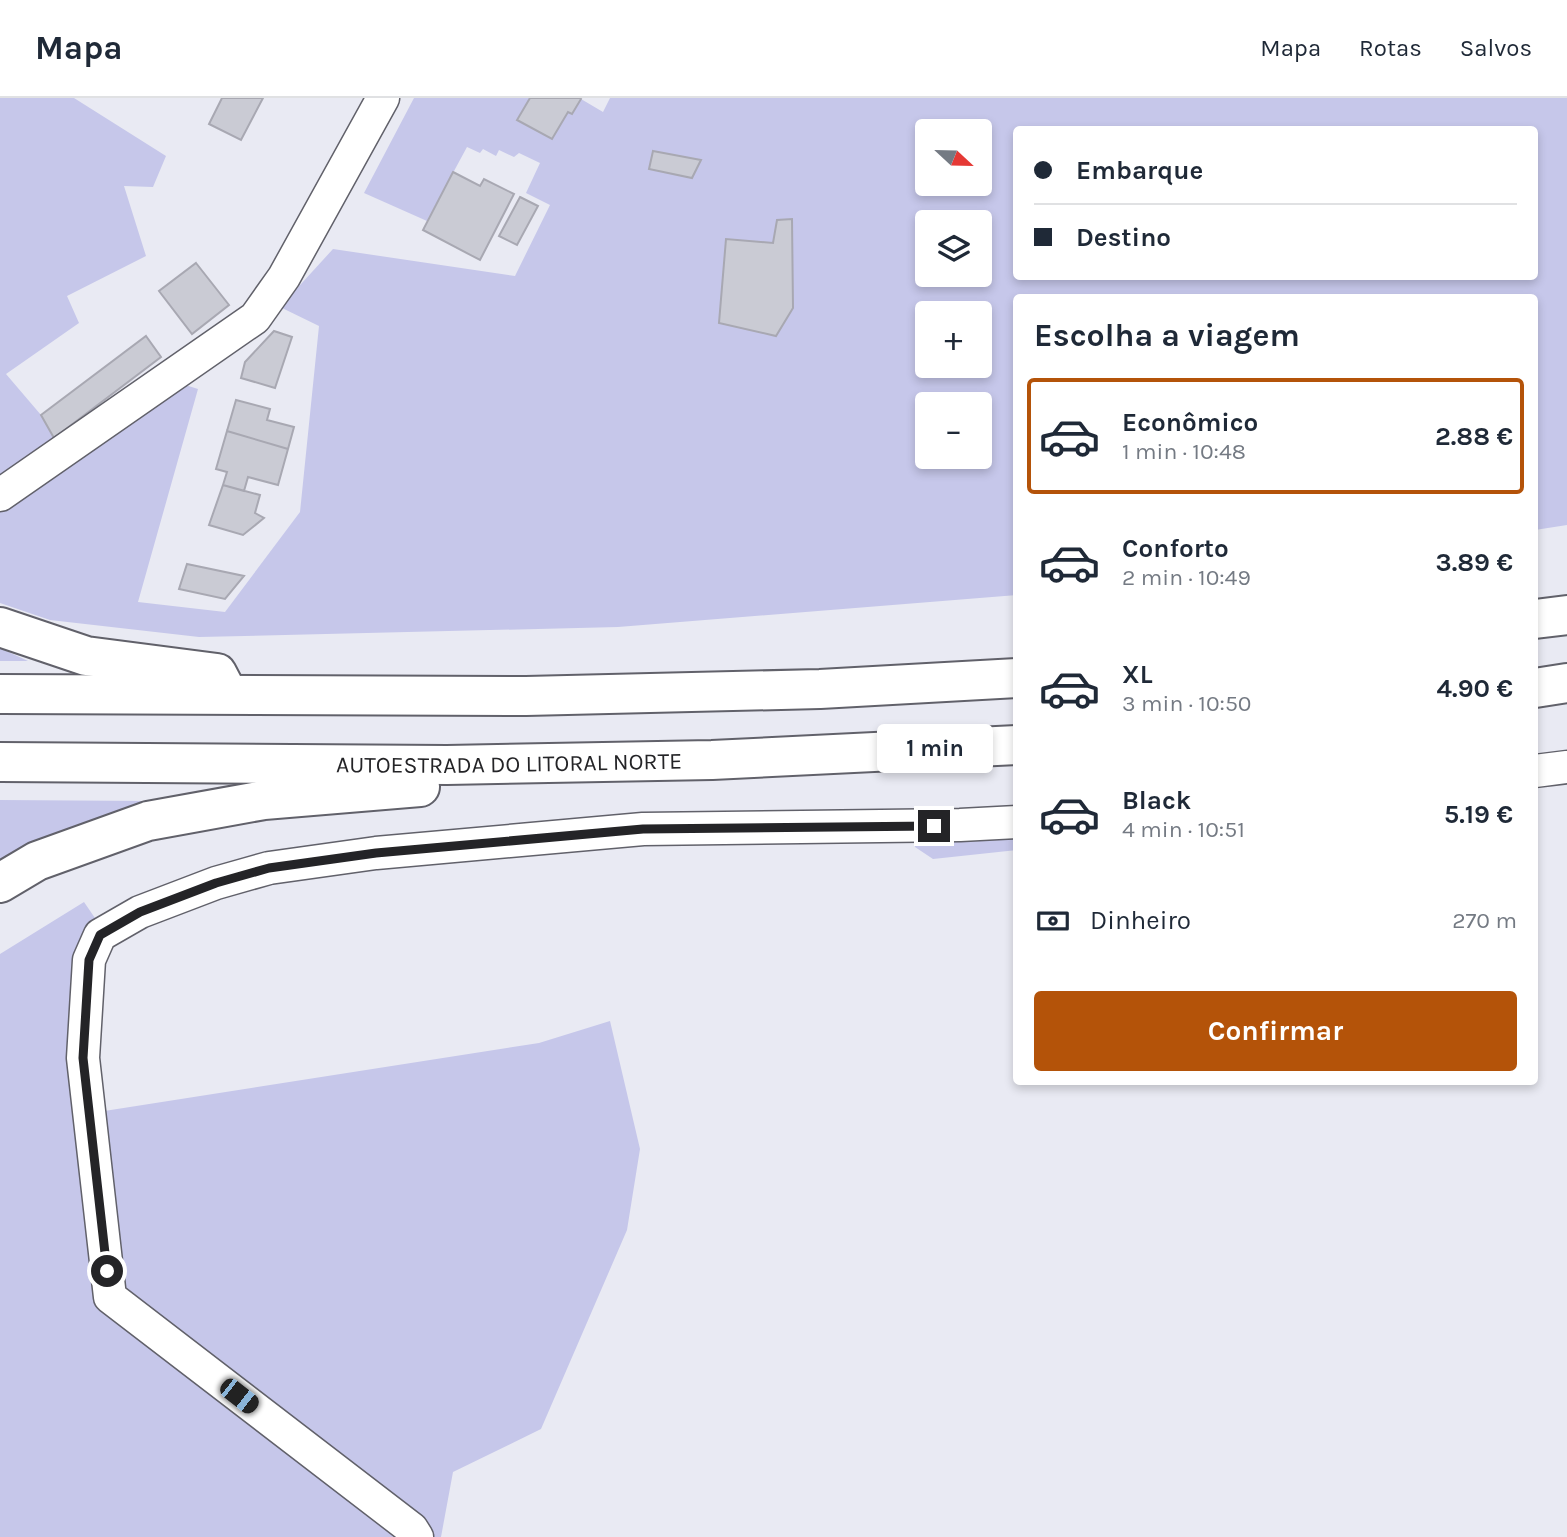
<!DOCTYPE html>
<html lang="pt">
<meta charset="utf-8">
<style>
body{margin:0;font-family:Karla,sans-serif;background:#f6f6f7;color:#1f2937;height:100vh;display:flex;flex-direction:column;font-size:26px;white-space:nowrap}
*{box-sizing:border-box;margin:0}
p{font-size:23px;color:#747a83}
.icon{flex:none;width:38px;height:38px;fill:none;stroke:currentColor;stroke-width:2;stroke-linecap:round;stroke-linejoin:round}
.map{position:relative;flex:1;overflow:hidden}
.panel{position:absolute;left:1013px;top:196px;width:525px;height:791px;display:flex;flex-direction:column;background:#fff;border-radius:7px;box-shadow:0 4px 10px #0003}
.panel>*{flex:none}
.guide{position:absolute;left:1013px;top:28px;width:525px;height:154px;border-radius:7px;box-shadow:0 4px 10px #0003;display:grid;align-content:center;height:154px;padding:0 21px;background:#fff}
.needle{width:46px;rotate:112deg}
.fabs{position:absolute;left:915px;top:21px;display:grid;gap:14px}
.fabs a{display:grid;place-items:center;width:77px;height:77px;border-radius:7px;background:#fff;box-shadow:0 4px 10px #0003;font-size:35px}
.end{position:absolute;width:32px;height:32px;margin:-16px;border:9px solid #242427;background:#fff;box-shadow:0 0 0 4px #fff}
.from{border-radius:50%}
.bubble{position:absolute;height:49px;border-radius:7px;background:#fff;box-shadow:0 4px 10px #0003;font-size:23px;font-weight:700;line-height:49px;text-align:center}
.car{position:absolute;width:21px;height:42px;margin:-21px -10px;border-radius:9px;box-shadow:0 0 5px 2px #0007;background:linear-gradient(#222 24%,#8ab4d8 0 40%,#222 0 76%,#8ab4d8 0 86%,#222 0)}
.guide b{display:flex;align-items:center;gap:24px;height:66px;font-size:26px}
.guide b+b{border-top:2px solid #e0e1e3}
.guide i{width:18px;height:18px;background:#1f2937}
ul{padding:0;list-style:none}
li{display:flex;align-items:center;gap:21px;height:116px;margin:0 14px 10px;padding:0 7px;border:4px solid transparent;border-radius:7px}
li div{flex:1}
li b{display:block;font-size:26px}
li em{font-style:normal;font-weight:700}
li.active{border-color:#b45309}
li>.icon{width:63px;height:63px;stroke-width:1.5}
h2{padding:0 21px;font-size:32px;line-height:84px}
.pay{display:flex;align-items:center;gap:18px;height:77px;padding:0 21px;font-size:26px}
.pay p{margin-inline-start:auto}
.primary-button{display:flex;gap:14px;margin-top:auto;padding:14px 21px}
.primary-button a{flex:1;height:80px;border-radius:7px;background:#b45309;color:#fff;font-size:28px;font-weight:700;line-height:80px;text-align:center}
header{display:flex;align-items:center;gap:42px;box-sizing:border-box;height:98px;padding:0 35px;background:#fff;border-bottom:2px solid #e0e1e3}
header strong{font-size:33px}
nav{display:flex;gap:38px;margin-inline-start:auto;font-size:24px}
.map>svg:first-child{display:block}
.green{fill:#c6c7ea;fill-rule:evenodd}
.building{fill:#cacbd4;stroke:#a8a8b2;stroke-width:2}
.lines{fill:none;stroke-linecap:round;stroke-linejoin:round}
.minor-casing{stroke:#61616a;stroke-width:35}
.highway-casing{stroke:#61616a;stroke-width:42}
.minor{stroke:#fff;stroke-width:32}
.highway{stroke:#fff;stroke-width:38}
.route{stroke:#242427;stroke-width:9}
.labels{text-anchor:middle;stroke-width:5;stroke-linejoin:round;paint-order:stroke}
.street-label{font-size:23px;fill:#242427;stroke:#f7f7ff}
</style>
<header>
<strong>Mapa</strong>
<nav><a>Mapa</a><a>Rotas</a><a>Salvos</a></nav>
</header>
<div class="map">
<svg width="1567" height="1439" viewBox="0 0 1567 1439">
<rect width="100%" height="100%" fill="#e9eaf3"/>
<path class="green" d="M0,0h74l92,58 -13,31 -29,-1 22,70 -79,40 12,27 -73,51 35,41 13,23 -54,40z
M414,0h116l-12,22 34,19 16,-27 4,2 9,-15 22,13 7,-14h957v427l-32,5v-232h-518v297l-399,32 -419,10 -149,-17 -50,-17v-91l179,-129 19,6 -60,213 87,10 75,-100 19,-186 -39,-19 53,-58 182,27 35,-71 -24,-12 14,-30 -21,-10 -5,4 -15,-7 -3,6 -13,-7 -3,4 -13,-6 -40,74 -63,-28zM1017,32h518v146h-518zM928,33h52v53h-52zM701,62l-9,17 -42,-8zM792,121l1,89 -17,28 -57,-13 7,-83 47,3 4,-23zM928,124h52v53h-52zM928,215h52v53h-52zM928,306h52v53h-52z
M0,550l28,13h-28z
M0,702l150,1 -114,47 -36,25z
M1017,730v22l-84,9 -18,-12 -1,-13z
M84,804l13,19 1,191 441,-69 71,-22 30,128 -13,81 -86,199 -88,43 -12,65h-441v-583z"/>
<path class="building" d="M222,0h41l-22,42 -32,-16z
M530,0h50l1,1 -9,15 -4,-2 -16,27 -35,-19z
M653,53l48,9 -9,18 -43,-9z
M453,74l27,14 4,-7 30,15 -34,66 -57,-30z
M520,99l18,9 -21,39 -18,-9z
M792,121l1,89 -17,28 -57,-13 7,-84 47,4 4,-23z
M196,165l33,42 -37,29 -33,-43z
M274,233l18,6 -17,51 -34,-10 4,-16z
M146,238l15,21 -107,81 -13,-23z
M236,302l34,9 -3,11 27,7 -6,22 -61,-18z
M227,333l61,18 -10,36 -30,-8 -4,14 -21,-6 4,-13 -11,-3z
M223,387l37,10 -5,18 9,5 -21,17 -34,-10z
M187,466l57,12 -19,23 -46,-10z"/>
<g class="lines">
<g class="minor-casing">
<path id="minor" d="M0,397l255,-177 29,-41 99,-179
M1535,673l32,-4
M417,1439l-5,-8 -302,-232 -27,-239 6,-98 11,-25 40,-23 76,-29 53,-15 107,-15 267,-24 317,-4 57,-3"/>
</g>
<g class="highway-casing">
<g id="highway">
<path d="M1535,521l32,-4"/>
<path d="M0,529l86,29 131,17 11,21"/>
<path d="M1535,590l32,-5"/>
<path d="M0,596l526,2 294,-7 197,-11"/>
<path id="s1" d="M0,664l447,3 265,-5 305,-15"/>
<path d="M0,785l37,-22 111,-40 116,-21 156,-13"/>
</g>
</g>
<use href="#minor" class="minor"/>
<use href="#highway" class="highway"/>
</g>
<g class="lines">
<path class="route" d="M107,1173l-24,-213 6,-98 11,-25 40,-23 76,-29 53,-15 107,-15 267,-24 291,-3"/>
</g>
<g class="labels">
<g class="street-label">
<text dy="8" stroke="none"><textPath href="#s1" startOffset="509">AUTOESTRADA DO LITORAL NORTE</textPath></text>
</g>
</g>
</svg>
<div class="fabs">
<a><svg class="needle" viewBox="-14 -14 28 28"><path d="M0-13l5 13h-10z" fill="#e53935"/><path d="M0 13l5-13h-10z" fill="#747a83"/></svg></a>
<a><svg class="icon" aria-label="layers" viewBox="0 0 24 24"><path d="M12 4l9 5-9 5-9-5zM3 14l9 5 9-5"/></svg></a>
<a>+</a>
<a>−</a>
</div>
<i class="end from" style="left:107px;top:1173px"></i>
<i class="end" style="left:934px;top:728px"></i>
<div class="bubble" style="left:877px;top:626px;width:116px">1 min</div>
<i class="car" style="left:239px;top:1298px;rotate:128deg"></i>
<div class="guide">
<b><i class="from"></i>Embarque</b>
<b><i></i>Destino</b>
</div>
<section class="panel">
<h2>Escolha a viagem</h2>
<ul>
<li class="active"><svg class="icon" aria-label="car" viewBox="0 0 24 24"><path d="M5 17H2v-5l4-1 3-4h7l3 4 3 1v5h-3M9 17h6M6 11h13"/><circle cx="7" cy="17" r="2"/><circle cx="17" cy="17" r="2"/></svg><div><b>Econômico</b><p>1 min · 10:48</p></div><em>2.88 €</em></li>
<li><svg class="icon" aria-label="car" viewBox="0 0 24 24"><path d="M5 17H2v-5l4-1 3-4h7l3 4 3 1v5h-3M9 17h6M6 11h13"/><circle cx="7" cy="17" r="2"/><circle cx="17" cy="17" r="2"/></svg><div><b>Conforto</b><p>2 min · 10:49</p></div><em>3.89 €</em></li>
<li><svg class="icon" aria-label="car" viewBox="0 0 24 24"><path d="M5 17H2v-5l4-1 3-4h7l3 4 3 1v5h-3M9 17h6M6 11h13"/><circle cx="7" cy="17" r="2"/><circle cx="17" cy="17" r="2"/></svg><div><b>XL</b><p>3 min · 10:50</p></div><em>4.90 €</em></li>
<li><svg class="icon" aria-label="car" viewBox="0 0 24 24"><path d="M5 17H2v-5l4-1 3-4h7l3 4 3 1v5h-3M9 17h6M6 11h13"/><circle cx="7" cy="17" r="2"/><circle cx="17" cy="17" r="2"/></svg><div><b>Black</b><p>4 min · 10:51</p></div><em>5.19 €</em></li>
</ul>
<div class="pay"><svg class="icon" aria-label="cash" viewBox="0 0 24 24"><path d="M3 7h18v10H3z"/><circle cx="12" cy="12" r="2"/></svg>Dinheiro<p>270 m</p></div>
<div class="primary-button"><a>Confirmar</a></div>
</section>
</div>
